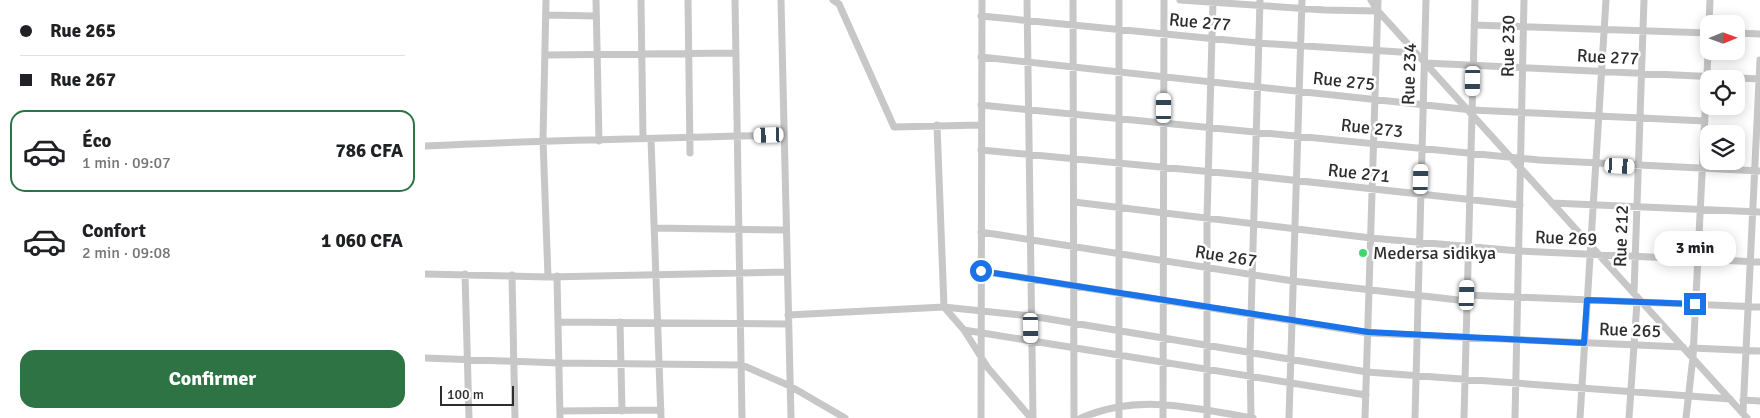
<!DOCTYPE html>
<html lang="fr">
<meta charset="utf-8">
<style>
body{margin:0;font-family:Signika,sans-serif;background:#f6f6f6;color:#202124;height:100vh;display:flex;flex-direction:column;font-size:19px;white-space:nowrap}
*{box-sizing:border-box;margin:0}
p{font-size:16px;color:#757577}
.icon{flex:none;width:28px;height:28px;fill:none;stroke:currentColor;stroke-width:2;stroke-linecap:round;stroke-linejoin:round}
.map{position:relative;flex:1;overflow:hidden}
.panel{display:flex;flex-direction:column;background:#fff;width:425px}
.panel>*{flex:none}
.hud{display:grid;align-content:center;height:110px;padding:0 20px;background:#fff}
.needle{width:32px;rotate:89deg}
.buttons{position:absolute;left:1275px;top:15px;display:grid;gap:10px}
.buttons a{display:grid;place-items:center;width:45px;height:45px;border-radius:10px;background:#fff;box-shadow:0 2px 12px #0003;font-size:25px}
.scale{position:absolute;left:15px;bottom:12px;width:74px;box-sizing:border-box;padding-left:5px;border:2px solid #2d2d2d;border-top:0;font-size:14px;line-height:18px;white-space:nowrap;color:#2d2d2d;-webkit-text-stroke:4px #fff;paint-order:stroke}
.end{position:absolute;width:22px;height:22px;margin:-11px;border:6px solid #1a73e8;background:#fff;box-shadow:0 0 0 2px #fff}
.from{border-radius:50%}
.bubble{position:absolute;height:35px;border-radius:15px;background:#fff;box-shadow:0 2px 12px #0003;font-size:16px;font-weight:800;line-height:35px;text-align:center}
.car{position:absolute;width:15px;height:30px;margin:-15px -8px;border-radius:6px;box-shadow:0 0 4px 1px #0007;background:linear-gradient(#fff 24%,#345 0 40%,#fff 0 76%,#345 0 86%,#fff 0)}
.hud b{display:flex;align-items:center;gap:18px;height:48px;font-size:19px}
.hud b+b{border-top:1px solid #e0e0e0}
.hud i{width:12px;height:12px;background:#202124}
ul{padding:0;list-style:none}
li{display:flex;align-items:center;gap:15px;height:82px;margin:0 10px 8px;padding:0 10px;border:2px solid transparent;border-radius:15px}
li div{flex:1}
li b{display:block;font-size:19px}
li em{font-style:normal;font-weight:800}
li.on{border-color:#2d7344}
li>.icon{width:45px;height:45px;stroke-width:1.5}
.cta{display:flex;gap:10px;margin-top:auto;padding:10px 20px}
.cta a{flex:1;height:58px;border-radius:15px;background:#2d7344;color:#fff;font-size:20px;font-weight:800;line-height:58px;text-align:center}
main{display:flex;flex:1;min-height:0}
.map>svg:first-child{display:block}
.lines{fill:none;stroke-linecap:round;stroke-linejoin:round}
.minor{stroke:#c7c7c7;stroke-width:7}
.route{stroke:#1a73e8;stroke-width:6}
.poi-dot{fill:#3dd76b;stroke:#fff;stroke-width:2}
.labels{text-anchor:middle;stroke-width:5;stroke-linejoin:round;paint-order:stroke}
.street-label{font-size:18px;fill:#2d2d2d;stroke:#fff}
.poi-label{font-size:18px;fill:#2d2d2d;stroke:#fff;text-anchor:start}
</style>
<main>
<section class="panel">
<div class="hud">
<b><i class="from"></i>Rue 265</b>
<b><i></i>Rue 267</b>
</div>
<ul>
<li class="on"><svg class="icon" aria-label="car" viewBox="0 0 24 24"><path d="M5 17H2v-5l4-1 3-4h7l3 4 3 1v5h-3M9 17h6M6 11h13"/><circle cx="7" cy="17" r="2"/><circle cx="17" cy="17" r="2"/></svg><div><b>Éco</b><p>1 min · 09:07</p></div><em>786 CFA</em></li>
<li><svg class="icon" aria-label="car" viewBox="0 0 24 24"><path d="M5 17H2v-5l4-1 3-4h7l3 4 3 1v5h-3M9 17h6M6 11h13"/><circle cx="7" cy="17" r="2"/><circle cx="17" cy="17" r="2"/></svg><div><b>Confort</b><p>2 min · 09:08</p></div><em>1 060 CFA</em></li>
</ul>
<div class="cta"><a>Confirmer</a></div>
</section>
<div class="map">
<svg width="1335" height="418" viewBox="0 0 1335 418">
<rect width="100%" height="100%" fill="#fff"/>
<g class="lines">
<path class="minor" d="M121,0l-3,140 5,137 239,-5
M171,0l3,141
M216,0l2,139
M263,0l2,153
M310,0l7,418
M356,0l10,418
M408,0l6,4 55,123 87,-2
M602,0l6,418
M648,0l1,418
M694,0v418
M755,0l145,10 53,1
M946,0l7,11 369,407
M121,15l50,1
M556,16l277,27 158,10
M1284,24l1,-24
M1049,25l235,8
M1311,33l24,1
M120,55l191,-2
M556,57l491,53 233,11
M1000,63l335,16
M556,105l558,55 221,11
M512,125l7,182 20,23 24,38 43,50
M226,139l10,279
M0,146c120,-6 239,-8 359,-11
M556,150l274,26 265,29
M649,202l297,36 148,13 241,11
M1127,203l208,9
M229,228l132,2
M556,232l312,49 174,20
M556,271l387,62 315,14
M0,274l123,3
M40,274l4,144
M87,275l3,143
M132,276l3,142
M1209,293l10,-293
M1042,295l293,12
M363,315l156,-8 87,9 336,56 363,27
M133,322l230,2
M195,322l2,89
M539,330l402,65
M1267,348l68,3
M0,358l134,5 183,2 48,21 55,32
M1318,400l17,1
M135,411l101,-1
M1318,413l17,-353
M556,418l1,-418
M656,418c58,-25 112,-10 172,0
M738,418l1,-418
M782,418v-200l6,-218
M826,418l-1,-65 10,-353
M864,418l13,-418
M940,418l13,-418
M990,418l11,-418
M1039,418l11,-418
M1090,418l9,-418
M1155,418l26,-418
M1204,418l8,-116
M1261,418l7,-61 16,-324"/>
</g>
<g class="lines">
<path class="route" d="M556,271l387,61 216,11 3,-43 108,4"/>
</g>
<circle class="poi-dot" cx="938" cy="253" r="5"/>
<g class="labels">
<g class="street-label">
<text transform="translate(775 22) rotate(5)" y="6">Rue 277</text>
<text transform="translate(1083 46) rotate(-89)" y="6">Rue 230</text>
<text transform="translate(1183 57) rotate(3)" y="6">Rue 277</text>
<text transform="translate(984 74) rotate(-88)" y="6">Rue 234</text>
<text transform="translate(919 81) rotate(6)" y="6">Rue 275</text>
<text transform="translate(947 128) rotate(6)" y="6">Rue 273</text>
<text transform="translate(934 173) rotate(6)" y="6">Rue 271</text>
<text transform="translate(1196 236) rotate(-88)" y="6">Rue 212</text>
<text transform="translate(1141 238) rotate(2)" y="6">Rue 269</text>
<text transform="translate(801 256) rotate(9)" y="6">Rue 267</text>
<text transform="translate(1205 330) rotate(2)" y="6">Rue 265</text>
</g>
<g class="poi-label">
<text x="948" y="259">Medersa sidikya</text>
</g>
</g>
</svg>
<div class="buttons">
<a><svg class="needle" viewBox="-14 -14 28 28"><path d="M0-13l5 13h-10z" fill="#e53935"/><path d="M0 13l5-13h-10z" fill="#757577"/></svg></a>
<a><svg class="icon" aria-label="locate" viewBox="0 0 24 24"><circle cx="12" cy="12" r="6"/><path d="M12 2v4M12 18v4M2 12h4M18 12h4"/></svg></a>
<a><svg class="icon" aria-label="layers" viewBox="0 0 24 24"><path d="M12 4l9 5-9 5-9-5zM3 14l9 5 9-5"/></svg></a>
</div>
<div class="scale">100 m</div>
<i class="end from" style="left:556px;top:271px"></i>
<i class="end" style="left:1270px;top:304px"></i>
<div class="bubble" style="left:1229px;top:231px;width:82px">3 min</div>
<i class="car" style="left:1048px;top:81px;rotate:181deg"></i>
<i class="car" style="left:739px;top:108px;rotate:0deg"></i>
<i class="car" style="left:344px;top:135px;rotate:268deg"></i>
<i class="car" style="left:1195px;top:166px;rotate:93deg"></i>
<i class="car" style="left:996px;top:179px;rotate:2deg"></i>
<i class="car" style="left:1042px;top:295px;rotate:2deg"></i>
<i class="car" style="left:606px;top:328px;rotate:179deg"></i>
</div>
</main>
